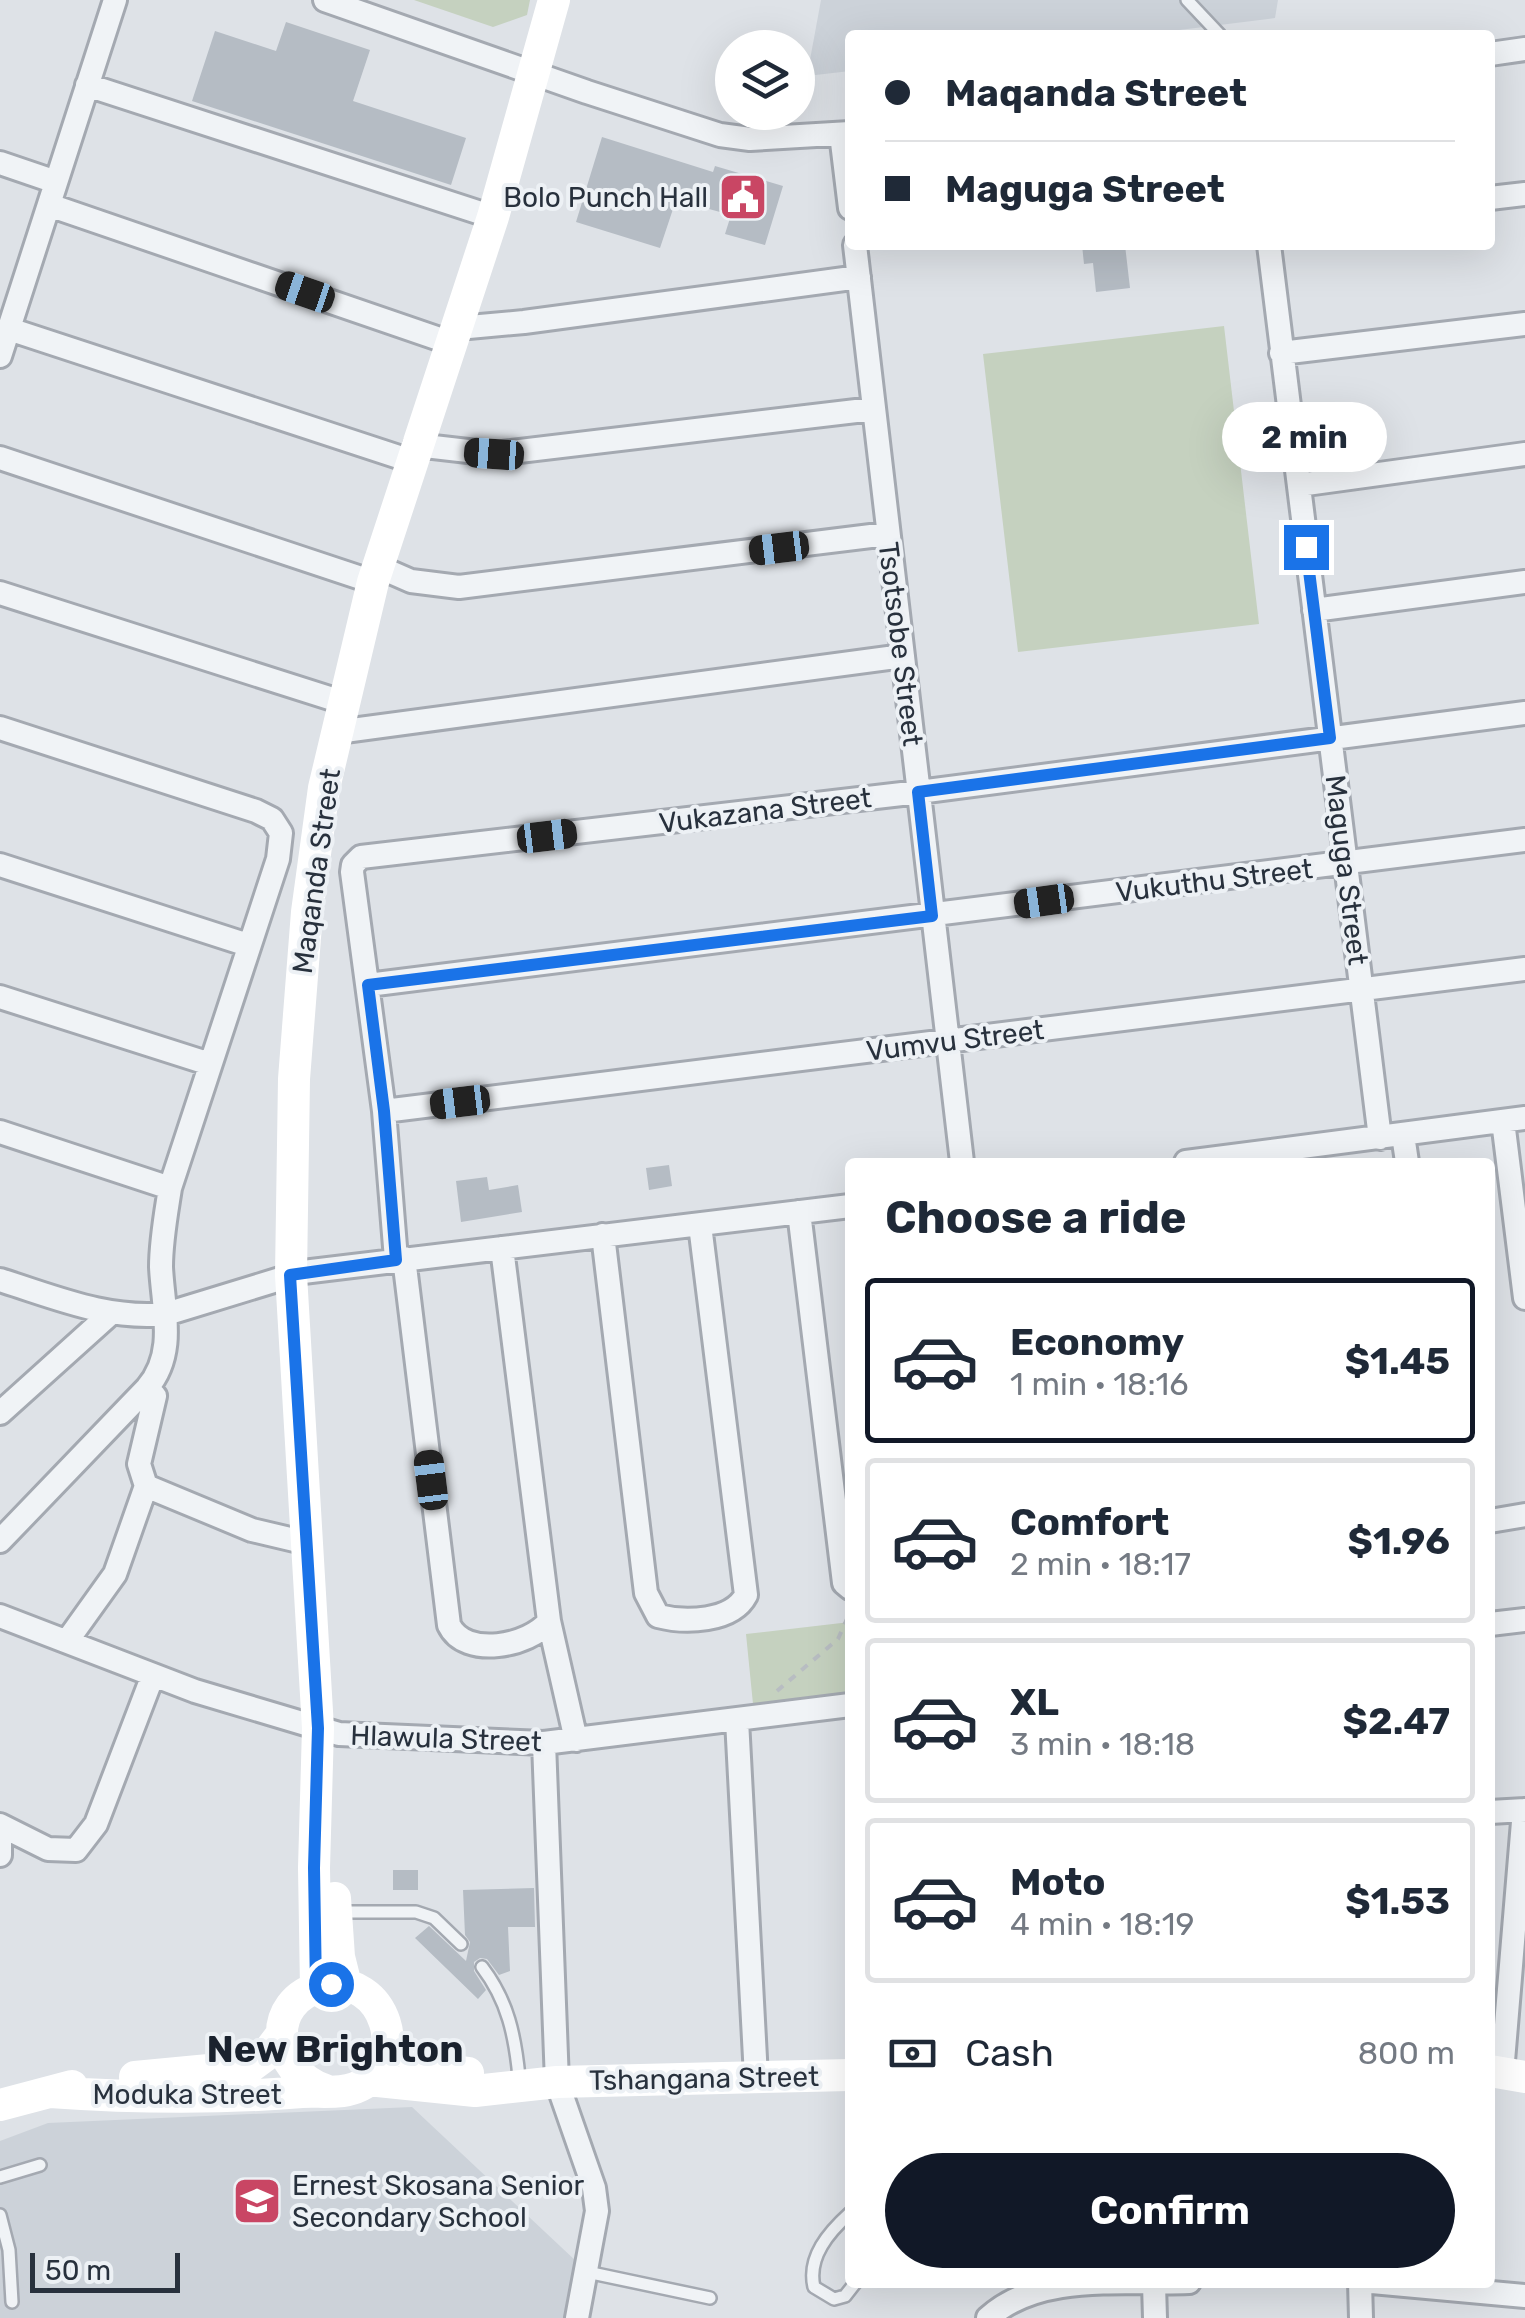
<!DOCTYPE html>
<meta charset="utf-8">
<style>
body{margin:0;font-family:Rubik,sans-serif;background:#f2f2f3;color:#1f2937;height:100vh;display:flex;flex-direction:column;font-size:38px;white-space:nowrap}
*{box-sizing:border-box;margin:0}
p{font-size:32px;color:#747a83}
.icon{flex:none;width:55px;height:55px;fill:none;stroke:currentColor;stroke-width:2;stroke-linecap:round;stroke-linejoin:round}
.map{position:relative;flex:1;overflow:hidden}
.details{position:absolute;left:845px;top:1158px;width:650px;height:1130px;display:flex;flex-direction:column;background:#fff;border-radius:10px;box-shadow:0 10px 40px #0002}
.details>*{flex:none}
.top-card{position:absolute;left:845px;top:30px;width:650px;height:220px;border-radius:10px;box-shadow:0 10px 40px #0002;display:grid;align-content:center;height:220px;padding:0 40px;background:#fff}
.fabs{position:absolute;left:715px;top:30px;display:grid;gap:20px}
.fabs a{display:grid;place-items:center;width:100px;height:100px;border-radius:50%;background:#fff;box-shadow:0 10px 40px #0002;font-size:50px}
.scale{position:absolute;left:30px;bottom:25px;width:150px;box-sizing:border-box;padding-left:10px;border:5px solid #28313d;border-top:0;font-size:28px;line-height:35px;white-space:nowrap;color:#28313d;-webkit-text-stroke:8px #edf1f5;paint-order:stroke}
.end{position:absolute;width:45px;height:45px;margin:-22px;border:12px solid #1a73e8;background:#fff;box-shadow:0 0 0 5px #fff}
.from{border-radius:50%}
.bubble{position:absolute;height:70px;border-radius:35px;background:#fff;box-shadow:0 10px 40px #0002;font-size:32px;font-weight:700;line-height:70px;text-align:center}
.car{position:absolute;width:30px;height:60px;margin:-30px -15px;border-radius:12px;box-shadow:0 0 8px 2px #0007;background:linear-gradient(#222 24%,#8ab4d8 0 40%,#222 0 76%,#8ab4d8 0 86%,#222 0)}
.top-card b{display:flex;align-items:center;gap:35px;height:95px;font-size:38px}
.top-card b+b{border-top:2px solid #e0e1e3}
.top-card i{width:25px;height:25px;background:#1f2937}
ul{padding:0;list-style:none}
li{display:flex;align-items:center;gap:30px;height:165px;margin:0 20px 15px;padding:0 20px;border:5px solid #e0e1e3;border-radius:10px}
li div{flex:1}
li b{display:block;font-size:38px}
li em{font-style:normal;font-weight:700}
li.active{border-color:#111827}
li>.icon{width:90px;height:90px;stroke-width:1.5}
h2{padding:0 40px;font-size:45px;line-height:120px}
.pay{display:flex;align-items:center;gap:25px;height:110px;padding:0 40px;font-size:38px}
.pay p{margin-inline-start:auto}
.action{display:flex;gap:20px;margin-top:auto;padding:20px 40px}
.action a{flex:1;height:115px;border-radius:60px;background:#111827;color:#fff;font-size:40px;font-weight:700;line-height:115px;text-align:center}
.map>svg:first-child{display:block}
.built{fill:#ccd2d9}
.green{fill:#c5d1bf}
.building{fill:#b5bcc4}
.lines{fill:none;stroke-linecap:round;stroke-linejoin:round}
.lane-casing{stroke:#a4a9b1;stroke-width:16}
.street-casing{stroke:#a4a9b1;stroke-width:28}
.path{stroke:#b8bdc2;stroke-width:4;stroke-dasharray:8 8;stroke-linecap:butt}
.lane{stroke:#f0f3f6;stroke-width:11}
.street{stroke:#f0f3f6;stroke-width:22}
.secondary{stroke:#fff;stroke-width:32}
.route{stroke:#1a73e8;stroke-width:12}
.labels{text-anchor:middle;stroke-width:8;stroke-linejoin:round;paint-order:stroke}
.poi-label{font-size:28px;fill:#28313d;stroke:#edf1f5;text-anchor:end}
.street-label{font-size:28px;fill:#28313d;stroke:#edf1f5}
.district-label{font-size:38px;font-weight:bold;fill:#1a222e;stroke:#edf1f5}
</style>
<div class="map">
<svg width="1525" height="2318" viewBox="0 0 1525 2318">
<rect width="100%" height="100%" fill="#dee2e7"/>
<path class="built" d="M821,0h457l-3,18 -136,17h-289v36l-43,5z
M412,2107l165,155 -12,56h-565v-177l48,-18z"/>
<path class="green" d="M414,0h116l-3,15 -34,12z
M1224,326l35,298 -241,28 -35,-298z
M850,1622v71l-97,11 -7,-70z"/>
<path class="building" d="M286,22l84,28 -17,51 113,37 -15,47 -259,-84 23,-70 61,20z
M602,137l111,35 2,-6 68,20 -18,59 -40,-11 6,-19 -55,-15 -16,48 -84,-26z
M1082,245h43l5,43 -34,4 -3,-29 -9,1z
M669,1165l3,21 -23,4 -3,-22z
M487,1177l2,13 29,-5 4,27 -61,10 -5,-41z
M393,1870h25v20h-25z
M534,1888l1,39h-27l2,44 -11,4 -12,-16 -7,-1 -6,4v9l12,19 -8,9 -63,-61 14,-12 37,35 4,-19 -5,-7 -2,-45z"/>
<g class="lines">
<g class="lane-casing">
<path id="lane" d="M1187,0l33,35
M339,1912h77l18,6 27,26
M482,1967c26,34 33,69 37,110
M0,2177l40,-12
M850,2213c-21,19 -43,44 -36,74l20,12 11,-3 11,-14
M0,2215l9,35 3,52
M587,2272l123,26"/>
</g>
<g class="street-casing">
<path id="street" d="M325,0l262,92 133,43 30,4 100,-6
M1490,54l35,-5
M87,85l406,132
M841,134l9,74
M0,163l56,19
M1490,198l35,-4
M49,205l402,138
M855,245l107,917
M1269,245l111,893
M458,328l66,-6 335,-45
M9,329l402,132
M1281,353l244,-29
M0,356l115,-356
M416,445l78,9 379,-45
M0,458l373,124
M1299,485l226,-31
M379,567l32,14 48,6 428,-53
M0,593l342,109
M1314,610l211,-28
M0,728l256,83 16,8 9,14 -3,26 -108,329c-4,26 -9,52 -9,79 2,42 16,86 -14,121l-147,153
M337,732l566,-76
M0,865l248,80
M368,985l1157,-145
M0,997l210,67
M384,1111l1141,-142
M1503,1121l22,177
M0,1132l170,56
M1403,1135l4,27
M1186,1162l339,-44
M799,1212l45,371 6,5
M603,1235l43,358 12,23c27,7 74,6 88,-21l-46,-370
M502,1248l47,373 27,119
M404,1258l45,367c16,34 81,21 100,-4
M396,1259l-12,-148 -32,-239 1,-7 8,-8 558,-65 606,-79
M0,1280c55,17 107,40 166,34l137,-42 547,-66
M147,1388l8,8 -16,68 7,22 106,44 55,13
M0,1413l110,-99
M1490,1521l35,-6
M0,1616l195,75 144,43 205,9 306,-38
M1490,1624l35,-4
M67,1641l48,-67 31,-88
M737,1720l19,357
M544,1743l13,339 37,106 3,23 -20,107
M1490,1812l35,-2
M0,1825l48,24 28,1 20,-26 57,-149
M0,1835v20
M1502,2073l22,-263
M1360,2282l1,36
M1372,2282l153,14
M1154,2284l1,34
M988,2318c52,-47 137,-33 201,-36"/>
</g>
<path class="path" d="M777,1691l61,-52 12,-27"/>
<use href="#lane" class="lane"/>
<use href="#street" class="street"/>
<path class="secondary" d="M335,1898l4,59 7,28
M316,1988l-2,-120 4,-140 -27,-453 3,-196 13,-167 17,-124 49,-206 120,-365 61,-217
M389,2041c26,18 47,29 79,32
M1490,2071l35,6
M135,2077l116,-11 15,-11 15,-20
M368,2080l107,11 82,-9 293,-7
M50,2092c84,6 169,7 252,0 17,-1 37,2 53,-4 60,-24 30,-117 -32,-102 -59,15 -51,86 2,104
M0,2105l72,-19"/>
</g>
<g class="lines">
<path class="route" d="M331,1984l-15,4 -2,-120 4,-140 -28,-453 106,-15 -12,-149 -16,-126 564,-69 -14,-124 412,-54 -24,-191"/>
</g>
<defs>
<g id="civic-square" transform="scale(2.5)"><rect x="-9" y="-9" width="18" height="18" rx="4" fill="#c94664" stroke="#edf1f5"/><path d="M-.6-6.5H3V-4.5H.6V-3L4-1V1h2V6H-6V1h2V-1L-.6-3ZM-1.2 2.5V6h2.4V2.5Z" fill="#fff"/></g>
<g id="school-square" transform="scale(2.5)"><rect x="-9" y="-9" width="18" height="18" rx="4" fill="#c94664" stroke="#edf1f5"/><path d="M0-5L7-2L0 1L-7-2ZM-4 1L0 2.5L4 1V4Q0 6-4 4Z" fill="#fff"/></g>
</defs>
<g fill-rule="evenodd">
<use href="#civic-square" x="743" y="197"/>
<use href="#school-square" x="257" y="2201"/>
</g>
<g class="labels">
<g class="poi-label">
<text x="708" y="207">Bolo Punch Hall</text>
<text x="292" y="2195" text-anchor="start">Ernest Skosana Senior<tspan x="292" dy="32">Secondary School</tspan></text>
</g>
<g class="street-label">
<text transform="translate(901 644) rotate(83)" y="10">Tsotsobe Street</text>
<text transform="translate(765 810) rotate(-7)" y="10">Vukazana Street</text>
<text transform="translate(1347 870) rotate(83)" y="10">Maguga Street</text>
<text transform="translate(316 871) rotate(-82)" y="10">Maqanda Street</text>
<text transform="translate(1214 880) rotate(-7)" y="10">Vukuthu Street</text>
<text transform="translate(955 1040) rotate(-7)" y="10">Vumvu Street</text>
<text transform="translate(446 1738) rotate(2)" y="10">Hlawula Street</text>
<text transform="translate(704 2078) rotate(-1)" y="10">Tshangana Street</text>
<text x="187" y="2104">Moduka Street</text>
</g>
<g class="district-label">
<text x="335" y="2062">New Brighton</text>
</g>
</g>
</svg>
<div class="fabs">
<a><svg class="icon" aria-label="layers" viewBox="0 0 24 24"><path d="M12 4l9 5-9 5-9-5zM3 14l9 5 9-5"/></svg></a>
</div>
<div class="scale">50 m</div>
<i class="end from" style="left:331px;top:1984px"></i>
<i class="end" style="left:1306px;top:547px"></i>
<div class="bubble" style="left:1222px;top:402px;width:165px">2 min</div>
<i class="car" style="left:305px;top:292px;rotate:289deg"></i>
<i class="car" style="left:494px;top:454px;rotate:274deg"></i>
<i class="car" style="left:779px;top:548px;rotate:263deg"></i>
<i class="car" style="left:547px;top:836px;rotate:83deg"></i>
<i class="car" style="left:1044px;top:901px;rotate:262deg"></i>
<i class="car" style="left:460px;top:1102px;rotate:263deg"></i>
<i class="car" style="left:431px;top:1480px;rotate:353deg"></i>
<div class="top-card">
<b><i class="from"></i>Maqanda Street</b>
<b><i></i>Maguga Street</b>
</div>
<section class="details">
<h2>Choose a ride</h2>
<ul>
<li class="active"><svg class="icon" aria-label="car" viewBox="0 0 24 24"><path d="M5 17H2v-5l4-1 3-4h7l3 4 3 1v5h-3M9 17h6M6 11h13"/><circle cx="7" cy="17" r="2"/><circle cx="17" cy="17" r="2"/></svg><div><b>Economy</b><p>1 min · 18:16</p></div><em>$1.45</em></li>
<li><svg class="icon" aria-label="car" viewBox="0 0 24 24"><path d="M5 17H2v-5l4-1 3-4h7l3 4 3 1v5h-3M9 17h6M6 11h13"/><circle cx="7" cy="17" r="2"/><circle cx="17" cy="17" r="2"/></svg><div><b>Comfort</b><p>2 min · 18:17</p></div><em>$1.96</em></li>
<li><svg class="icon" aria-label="car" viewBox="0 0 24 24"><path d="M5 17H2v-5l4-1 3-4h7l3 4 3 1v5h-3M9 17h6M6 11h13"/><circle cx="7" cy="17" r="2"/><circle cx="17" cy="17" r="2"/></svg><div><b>XL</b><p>3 min · 18:18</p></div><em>$2.47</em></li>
<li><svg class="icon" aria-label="car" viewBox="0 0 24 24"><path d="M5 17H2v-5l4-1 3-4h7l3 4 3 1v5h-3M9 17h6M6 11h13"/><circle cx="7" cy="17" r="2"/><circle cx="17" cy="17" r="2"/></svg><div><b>Moto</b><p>4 min · 18:19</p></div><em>$1.53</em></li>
</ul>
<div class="pay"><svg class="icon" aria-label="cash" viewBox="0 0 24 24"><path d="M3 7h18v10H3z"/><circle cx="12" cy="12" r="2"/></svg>Cash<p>800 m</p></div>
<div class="action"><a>Confirm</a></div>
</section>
</div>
